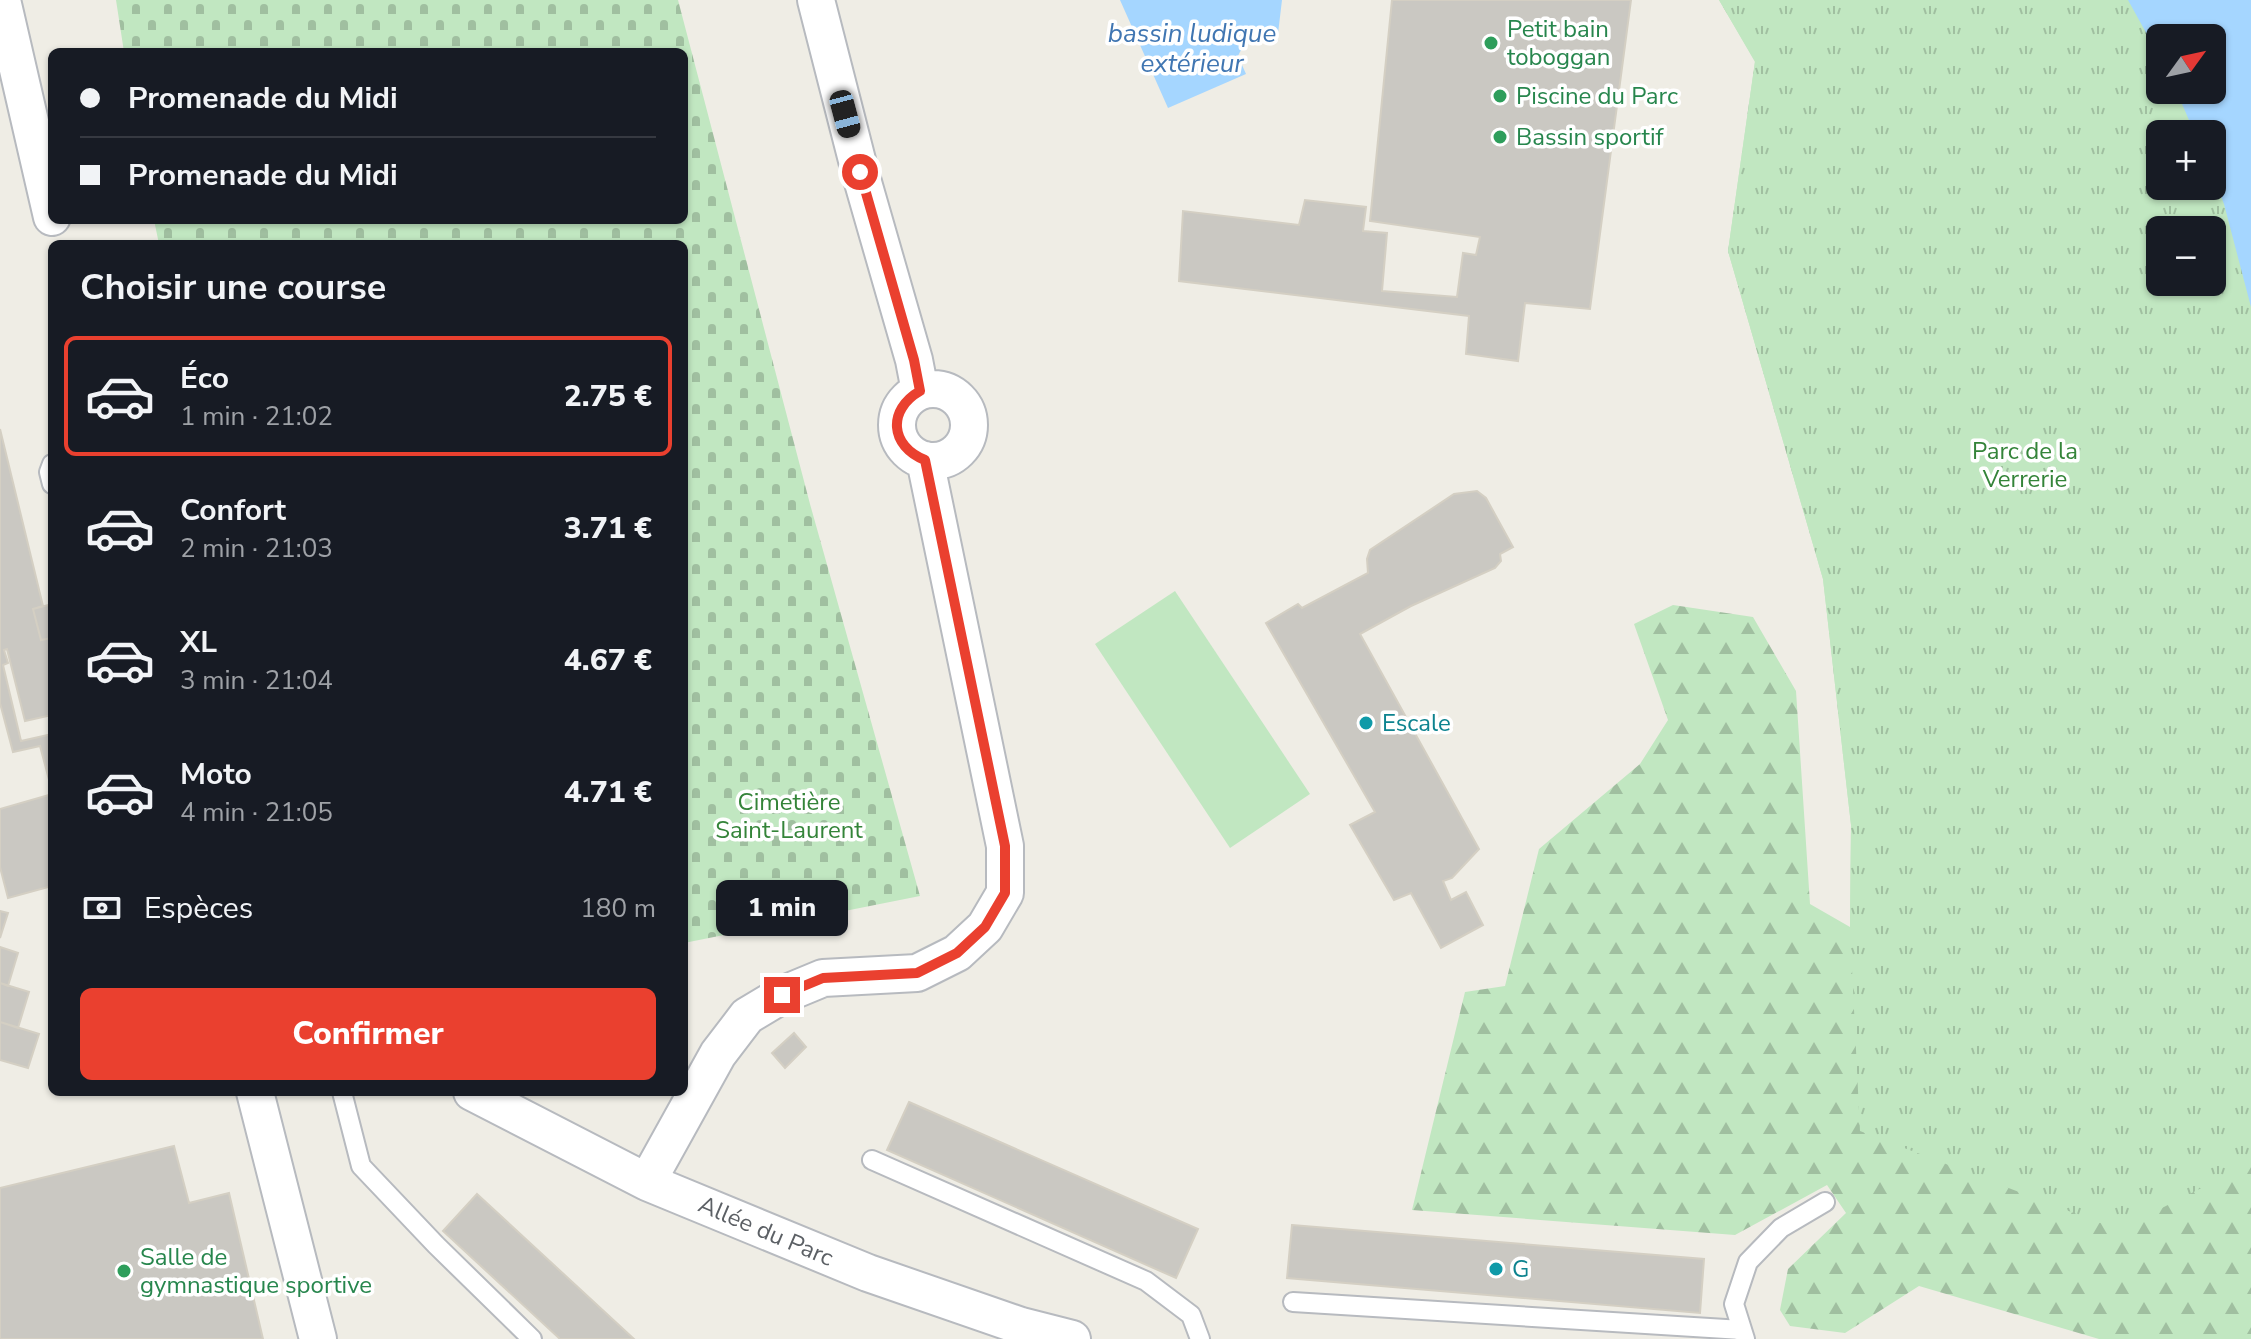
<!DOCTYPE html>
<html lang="fr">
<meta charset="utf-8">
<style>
body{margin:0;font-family:"Nunito Sans",sans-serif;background:#242831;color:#f1f3f6;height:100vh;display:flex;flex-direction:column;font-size:30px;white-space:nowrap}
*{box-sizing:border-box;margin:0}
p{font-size:26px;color:#9ea1a6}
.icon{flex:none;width:44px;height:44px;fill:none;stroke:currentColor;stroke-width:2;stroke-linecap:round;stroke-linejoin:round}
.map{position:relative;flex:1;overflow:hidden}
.side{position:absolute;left:48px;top:240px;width:640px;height:856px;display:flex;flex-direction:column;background:#171b24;border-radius:12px;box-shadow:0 2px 6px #0004}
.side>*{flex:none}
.hud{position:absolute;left:48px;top:48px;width:640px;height:176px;border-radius:12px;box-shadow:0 2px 6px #0004;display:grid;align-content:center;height:176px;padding:0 32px;background:#171b24}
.needle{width:52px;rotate:57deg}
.buttons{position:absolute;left:2146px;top:24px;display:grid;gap:16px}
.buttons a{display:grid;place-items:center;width:80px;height:80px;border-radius:12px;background:#171b24;box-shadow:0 2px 6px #0004;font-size:40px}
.end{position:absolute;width:36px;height:36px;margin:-18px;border:10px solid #ea402f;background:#fff;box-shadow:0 0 0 4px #fff}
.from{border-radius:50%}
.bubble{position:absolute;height:56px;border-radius:12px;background:#171b24;box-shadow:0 2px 6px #0004;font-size:26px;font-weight:800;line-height:56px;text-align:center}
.car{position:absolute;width:24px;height:48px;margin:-24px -12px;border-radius:10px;box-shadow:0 0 6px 2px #0007;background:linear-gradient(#222 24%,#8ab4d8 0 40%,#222 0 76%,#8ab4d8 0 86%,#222 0)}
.hud b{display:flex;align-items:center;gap:28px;height:76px;font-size:30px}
.hud b+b{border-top:2px solid #363941}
.hud i{width:20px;height:20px;background:#f1f3f6}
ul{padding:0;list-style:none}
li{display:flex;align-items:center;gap:24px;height:120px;margin:0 16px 12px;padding:0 16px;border:4px solid transparent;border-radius:12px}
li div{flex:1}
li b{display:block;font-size:30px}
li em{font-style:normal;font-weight:800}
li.on{border-color:#ea402f}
li>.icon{width:72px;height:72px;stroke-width:1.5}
h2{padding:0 32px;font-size:36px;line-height:96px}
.pay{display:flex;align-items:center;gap:20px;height:88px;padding:0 32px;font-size:30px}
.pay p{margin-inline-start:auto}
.cta{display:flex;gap:16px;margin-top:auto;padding:16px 32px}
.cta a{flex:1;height:92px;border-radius:12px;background:#ea402f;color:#fff;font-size:32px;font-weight:800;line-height:92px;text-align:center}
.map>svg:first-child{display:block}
.grass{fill:#c1e7c1}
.forest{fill:url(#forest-firs);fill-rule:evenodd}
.cemetery{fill:url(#cemetery-stones)}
.park{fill:url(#park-tufts);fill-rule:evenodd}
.water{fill:#a5d6ff}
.building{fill:#cac8c2;stroke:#d4cfc3;stroke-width:2}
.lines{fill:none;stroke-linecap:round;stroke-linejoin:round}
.service-casing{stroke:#b7babf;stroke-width:22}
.minor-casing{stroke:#b7babf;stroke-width:40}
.service{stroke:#fff;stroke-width:18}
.minor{stroke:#fff;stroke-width:36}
.route{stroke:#ea402f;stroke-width:10}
.leisure-dot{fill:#2e9e5b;stroke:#fff;stroke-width:3}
.culture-dot{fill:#0f9aa8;stroke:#fff;stroke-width:3}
.labels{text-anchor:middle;stroke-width:7;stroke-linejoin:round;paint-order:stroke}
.leisure-label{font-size:24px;fill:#27864d;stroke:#fff;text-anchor:start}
.park-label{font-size:24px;fill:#348439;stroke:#fff}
.culture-label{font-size:24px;fill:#0d838f;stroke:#fff;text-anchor:start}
.street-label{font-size:24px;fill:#5c6065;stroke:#fff}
.water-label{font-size:26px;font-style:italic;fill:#4076b2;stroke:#fff}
</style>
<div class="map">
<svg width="2251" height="1339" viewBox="0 0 2251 1339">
<defs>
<pattern id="forest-firs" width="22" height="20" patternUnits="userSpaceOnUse" patternTransform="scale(2)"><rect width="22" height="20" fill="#c1e7c1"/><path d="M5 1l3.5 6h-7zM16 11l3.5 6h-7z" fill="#a0bfa0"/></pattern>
<pattern id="cemetery-stones" width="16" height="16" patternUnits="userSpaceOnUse" patternTransform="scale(2)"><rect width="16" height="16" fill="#c1e7c1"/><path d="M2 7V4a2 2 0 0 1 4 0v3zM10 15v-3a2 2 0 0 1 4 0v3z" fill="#a0bfa0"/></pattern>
<pattern id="park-tufts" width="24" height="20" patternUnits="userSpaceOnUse" patternTransform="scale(2)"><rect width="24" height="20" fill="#c1e7c1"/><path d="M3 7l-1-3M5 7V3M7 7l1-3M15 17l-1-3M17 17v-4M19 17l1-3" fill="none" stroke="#a0bfa0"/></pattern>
</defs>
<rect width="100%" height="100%" fill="#efede5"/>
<path class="grass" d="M1175,591l135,203 -80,54 -135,-204z"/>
<path class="forest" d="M1719,0l441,90v96h52l39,121v1032h-152l-180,-53 -74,47 -55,-7 -10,-16 8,-41 58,-56 -19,-28 -92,50 -323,-25 53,-218 40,-6 34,-137 101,-85 28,-44 -34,-96 39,-19 80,12 43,74 14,213 40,23 1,-102 -28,-246 -95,-328 27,-190zM2160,230h52v52h-52z"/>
<path class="cemetery" d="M116,0h562l132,504 110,392 -236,47v-699h-525l-5,-24h530v-168h-560z"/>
<path class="park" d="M1719,0h532v1163l-97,49 -54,11 -240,-92 -10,-203 1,-103 -28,-246 -95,-328 27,-189zM2160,38h52v52h-52zM2160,134h52v52h-52zM2160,230h52v52h-52z"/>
<path class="water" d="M1120,0h162l-5,42c-16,-1 -32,-4 -39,14l8,18 -78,34z
M2128,0h123v307l-27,-103 -12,-30v-40h-17l-19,-44h36v-52h-52v20z"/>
<path class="building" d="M1392,0h239l-41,309 -65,-6 -7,58 -52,-7 3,-38 -290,-35 4,-70 116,14 6,-25 61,7 -3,24 24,2 -5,58 75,6 6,-44 13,2 4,-18 -110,-16z
M0,429l43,177 -10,3 8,31 11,-2v77l-27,6 -18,-72 -3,1 4,13 -5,2 18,76 31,-7v57l-12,-45 -27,6 -13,-49z
M1477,491l9,7 27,49 -13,7 1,7 -6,7 -84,38 -51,28 119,215 -27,29 -9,3 8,19 15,-8 17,33 -42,23 -30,-55 -17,7 -44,-75 25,-13 -109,-189 32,-19 4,4 66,-35 -1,-14 3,-9 84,-56z
M52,604v34l-11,2 -8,-31z
M52,794v92l-44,12 -8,-31v-58z
M0,911l8,2 -8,25z
M0,947l18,6 -10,33 -8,-3z
M0,983l29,9 -11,36 -18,-6z
M0,1022l39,12 -11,34 -28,-8z
M794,1033l12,14 -21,21 -13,-15z
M909,1102l289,127 -22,49 -289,-128z
M174,1146l15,57 40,-10 34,146h-263v-151z
M477,1194l157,145h-74l-117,-108z
M1292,1225l412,34 -4,54 -413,-35z"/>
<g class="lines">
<g class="service-casing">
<path id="service" d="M52,464l-3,8 3,12
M342,1092l19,74 75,79 96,94
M872,1160l274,121 45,34 9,24
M1293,1302l449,28
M1745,1339l-11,-35 14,-42 33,-34 44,-26"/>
</g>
<g class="minor-casing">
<path id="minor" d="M2,0l50,217
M816,0l44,172 54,188 6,31
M897 425a36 36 0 1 1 72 0a36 36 0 1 1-72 0Z
M255,1092l63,247
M472,1092l175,90 221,91 153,53 51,13
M647,1182l71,-128 29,-38 35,-21 41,-17 94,-5 40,-20 28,-26 20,-34v-47l-80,-386"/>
</g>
<use href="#service" class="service"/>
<use href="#minor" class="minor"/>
</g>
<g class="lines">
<path class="route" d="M782,995l41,-17 94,-5 40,-20 28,-26 20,-34v-47l-80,-386c-35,-14 -38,-50 -5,-69l-6,-31 -54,-188"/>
</g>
<g class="leisure-dot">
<circle cx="1491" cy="43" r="8"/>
<circle cx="1500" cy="96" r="8"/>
<circle cx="1500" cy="137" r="8"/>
<circle cx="124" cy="1271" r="8"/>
</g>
<g class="culture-dot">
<circle cx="1366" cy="723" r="8"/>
<circle cx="1496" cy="1269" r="8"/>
</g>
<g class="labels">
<g class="leisure-label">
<text x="1507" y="37">Petit bain<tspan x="1507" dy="28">toboggan</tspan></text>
<text x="1516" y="104">Piscine du Parc</text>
<text x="1516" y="145">Bassin sportif</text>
<text x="140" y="1265">Salle de<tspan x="140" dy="28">gymnastique sportive</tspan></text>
</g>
<g class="park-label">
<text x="2025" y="459">Parc de la<tspan x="2025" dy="28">Verrerie</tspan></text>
<text x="789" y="810">Cimetière<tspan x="789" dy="28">Saint-Laurent</tspan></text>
</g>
<g class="culture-label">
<text x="1382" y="731">Escale</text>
<text x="1512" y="1277">G</text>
</g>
<g class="street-label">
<text transform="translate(766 1231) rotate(23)" y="8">Allée du Parc</text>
</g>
<g class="water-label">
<text x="1192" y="42">bassin ludique<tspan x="1192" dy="30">extérieur</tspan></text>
</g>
</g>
</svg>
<div class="buttons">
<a><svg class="needle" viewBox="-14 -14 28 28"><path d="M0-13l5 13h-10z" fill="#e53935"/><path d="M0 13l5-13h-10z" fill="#9ea1a6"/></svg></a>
<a>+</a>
<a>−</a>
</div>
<i class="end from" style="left:860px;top:172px"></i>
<i class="end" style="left:782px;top:995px"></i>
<div class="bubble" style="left:716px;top:880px;width:132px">1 min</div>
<i class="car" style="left:845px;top:114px;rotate:165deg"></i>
<div class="hud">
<b><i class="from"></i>Promenade du Midi</b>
<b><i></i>Promenade du Midi</b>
</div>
<section class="side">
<h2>Choisir une course</h2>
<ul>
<li class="on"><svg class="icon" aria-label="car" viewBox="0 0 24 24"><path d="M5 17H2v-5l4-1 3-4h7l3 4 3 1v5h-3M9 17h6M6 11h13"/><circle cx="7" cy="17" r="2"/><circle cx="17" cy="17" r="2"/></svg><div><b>Éco</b><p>1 min · 21:02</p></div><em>2.75 €</em></li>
<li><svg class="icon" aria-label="car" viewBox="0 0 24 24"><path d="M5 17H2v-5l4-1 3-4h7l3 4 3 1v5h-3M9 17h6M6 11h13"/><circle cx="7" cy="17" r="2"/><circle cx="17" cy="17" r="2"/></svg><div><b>Confort</b><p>2 min · 21:03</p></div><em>3.71 €</em></li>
<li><svg class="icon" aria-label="car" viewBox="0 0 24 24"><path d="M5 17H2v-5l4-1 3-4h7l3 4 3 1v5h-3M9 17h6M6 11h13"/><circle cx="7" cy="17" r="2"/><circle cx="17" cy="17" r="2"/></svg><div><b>XL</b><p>3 min · 21:04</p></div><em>4.67 €</em></li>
<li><svg class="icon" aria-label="car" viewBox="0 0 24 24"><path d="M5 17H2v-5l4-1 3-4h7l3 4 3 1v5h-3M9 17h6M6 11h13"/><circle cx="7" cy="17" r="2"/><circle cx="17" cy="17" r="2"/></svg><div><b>Moto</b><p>4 min · 21:05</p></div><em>4.71 €</em></li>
</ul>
<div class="pay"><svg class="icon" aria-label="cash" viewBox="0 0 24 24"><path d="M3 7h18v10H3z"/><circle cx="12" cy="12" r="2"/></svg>Espèces<p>180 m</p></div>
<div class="cta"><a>Confirmer</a></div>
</section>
</div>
